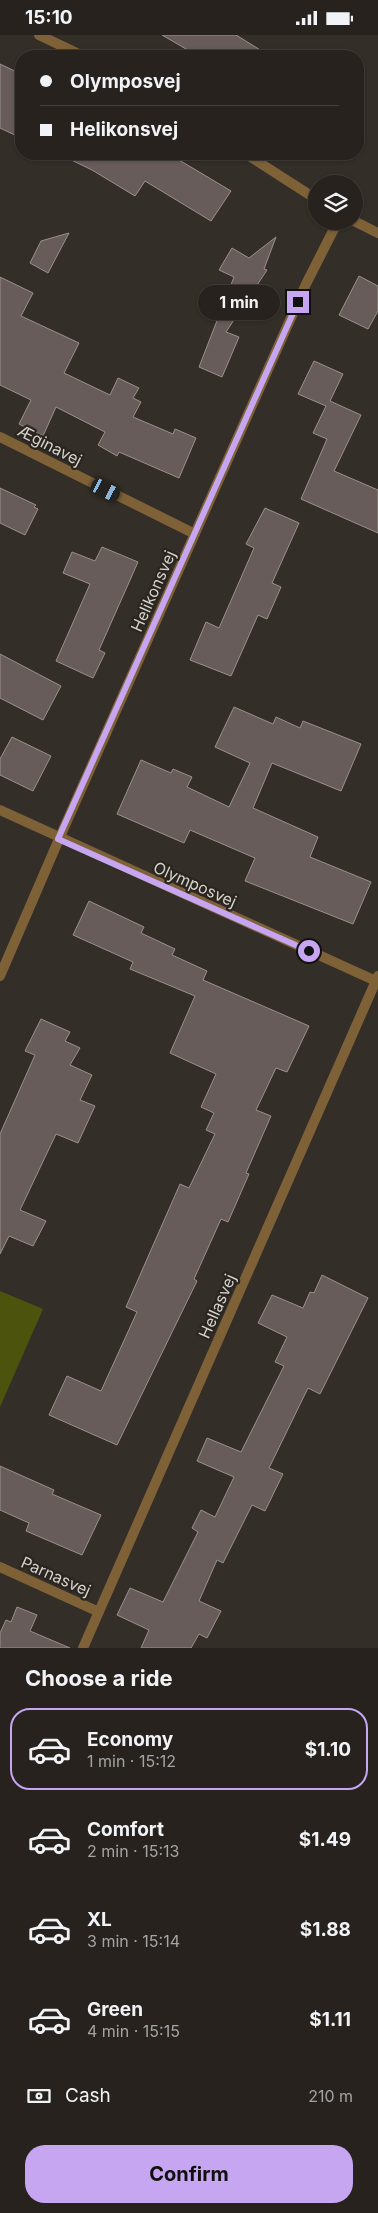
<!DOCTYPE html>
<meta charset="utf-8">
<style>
body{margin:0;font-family:Inter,sans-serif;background:#2f2a27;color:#f1f3f6;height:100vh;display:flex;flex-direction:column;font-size:19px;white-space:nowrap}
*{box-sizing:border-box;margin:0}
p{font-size:16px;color:#a4a4a4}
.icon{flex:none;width:28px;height:28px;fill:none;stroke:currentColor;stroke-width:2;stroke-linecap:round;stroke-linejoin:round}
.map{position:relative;height:1613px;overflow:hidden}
.drawer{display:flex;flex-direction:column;background:#27221e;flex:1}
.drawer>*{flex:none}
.guide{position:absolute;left:15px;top:15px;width:349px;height:110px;border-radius:20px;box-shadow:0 1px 4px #0004,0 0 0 1px #433f3c;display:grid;align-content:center;height:110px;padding:0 25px;background:#27221e}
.buttons{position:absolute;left:308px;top:140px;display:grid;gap:10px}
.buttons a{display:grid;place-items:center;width:55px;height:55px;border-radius:50%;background:#27221e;box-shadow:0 1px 4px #0004,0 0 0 1px #433f3c;font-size:25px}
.end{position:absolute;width:22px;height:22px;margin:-11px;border:6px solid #c6a6f0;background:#111;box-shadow:0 0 0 2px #111}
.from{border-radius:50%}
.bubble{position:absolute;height:35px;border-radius:18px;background:#27221e;box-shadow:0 1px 4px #0004,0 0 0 1px #433f3c;font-size:16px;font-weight:700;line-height:35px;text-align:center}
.car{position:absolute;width:15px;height:30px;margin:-15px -8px;border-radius:6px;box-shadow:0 0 4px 1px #0007;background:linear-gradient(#222 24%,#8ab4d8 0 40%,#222 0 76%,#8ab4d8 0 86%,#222 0)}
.guide b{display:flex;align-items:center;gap:18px;height:48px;font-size:19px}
.guide b+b{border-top:1px solid #433f3c}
.guide i{width:12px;height:12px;background:#f1f3f6}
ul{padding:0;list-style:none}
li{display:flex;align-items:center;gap:15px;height:82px;margin:0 10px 8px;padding:0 15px;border:2px solid transparent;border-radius:20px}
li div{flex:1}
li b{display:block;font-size:19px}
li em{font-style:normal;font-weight:700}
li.on{border-color:#c6a6f0}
li>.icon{width:45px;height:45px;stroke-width:1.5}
h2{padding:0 25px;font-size:22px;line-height:60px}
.pay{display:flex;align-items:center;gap:12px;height:55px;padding:0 25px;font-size:19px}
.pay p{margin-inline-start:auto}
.primary-button{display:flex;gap:10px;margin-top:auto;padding:10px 25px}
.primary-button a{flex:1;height:58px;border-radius:20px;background:#c6a6f0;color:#111;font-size:20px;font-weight:700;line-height:58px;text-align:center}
.status{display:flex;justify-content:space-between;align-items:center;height:35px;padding:0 25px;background:#27221e;direction:ltr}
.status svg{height:14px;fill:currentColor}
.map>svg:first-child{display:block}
.green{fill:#4c530c}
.building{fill:#675c59;stroke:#9b908d}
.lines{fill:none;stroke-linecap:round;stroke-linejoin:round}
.street{stroke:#7e6137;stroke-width:10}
.route{stroke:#c6a6f0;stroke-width:6}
.labels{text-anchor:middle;stroke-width:4.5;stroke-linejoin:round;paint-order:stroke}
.street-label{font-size:16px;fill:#d5d1cd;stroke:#2a251e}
</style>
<div class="status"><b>15:10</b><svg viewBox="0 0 49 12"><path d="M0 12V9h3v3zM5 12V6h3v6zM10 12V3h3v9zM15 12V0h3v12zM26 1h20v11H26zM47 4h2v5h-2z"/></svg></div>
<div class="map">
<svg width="378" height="1613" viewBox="0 0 378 1613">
<rect width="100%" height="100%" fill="#342e28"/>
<path class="green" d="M0,1256l43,18 -43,98z"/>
<path class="building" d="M162,0h74l34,21h-72z
M0,29l21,10v64l-21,-10z
M59,119h110l62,37 -20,30 -66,-40 -10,15 -43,-26z
M69,198l-21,40 -18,-10 11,-22z
M276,202l-12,32 3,1 -41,62 13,5 -17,40 -23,-10 35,-90 -15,-7 13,-22 17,10z
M359,241l19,10v25l-10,18 -29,-14z
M0,242l33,16 -12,23 58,27 -15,30 46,22 8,-17 21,10 -6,10 8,4 -8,15 40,17 2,-5 21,9 -17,40 -60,-26 -2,4 -19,-11 7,-13 -49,-25 -13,29 -24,-12 12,-24 -31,-15z
M314,326l29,13 -13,27 31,14 -27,56 44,19v43l-77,-34 26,-60 -14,-6 13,-27 -28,-12z
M0,453l36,17 -2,2 4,2 -13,26 -25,-12z
M265,473l34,15 -27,60 9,4 -14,32 -9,-4 -27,61 -41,-16 16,-38 13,6 35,-80 -8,-4z
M102,512l36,15 -39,88 6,3 -12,25 -37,-17 34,-77 -27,-11 9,-21 23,9z
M0,619l61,32 -18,34 -43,-22z
M234,672l39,17 3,-7 24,11 3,-7 58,23 -20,47 -69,-28 -19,45 65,29 -8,20 61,25 -18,42 -108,-43 10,-23 -65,-28 -6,13 -67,-29 24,-54 30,13 2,-4 19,8 -5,10 42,20 21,-44 -35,-16z
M12,702l39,19 -18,35 -33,-16v-16z
M89,866l55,26 -3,6 34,16 -3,6 35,16 -4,9 106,46 -22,46 -11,-4 -20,42 15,6 -25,57 3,1 -21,48 -7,-3 -27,60 3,2 -80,164 -68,-30 18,-39 34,15 36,-79 -11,-5 54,-123 9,4 26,-54 -9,-4 8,-17 -13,-6 15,-33 -46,-21 25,-57 -65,-27 3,-7 -60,-27z
M41,984l29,13 -5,9 15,7 -10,17 22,10 -12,25 15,6 -17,37 -22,-9 -36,76 26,11 -13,25 -24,-10 -9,18v-120l35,-79 -10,-4z
M322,1240l46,23 -48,96 -12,-6 -39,80 14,6 -18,37 -13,-6 -29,58 -6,-3 -18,41 22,10 -14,27 -8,-4 -8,14h-50l8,-18 -32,-15 13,-27 33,14 35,-70 -6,-4 9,-18 14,7 19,-40 -37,-16 10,-23 34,14 43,-86 -9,-4 12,-25 -29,-14 14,-28 31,13 7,-16 4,1z
M0,1431l54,24 -2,4 49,21 -19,40 -56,-24 3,-8 -29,-13z
M17,1572l20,8 -7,16 40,17h-70v-15l6,-13 5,2z"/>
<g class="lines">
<path class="street" d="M39,0l44,21
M246,119l70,45
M354,186l24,12
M0,402l195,97
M0,775l378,172
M0,941l59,-137 247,-555 32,-63
M0,1532l99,45
M83,1613l295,-672"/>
</g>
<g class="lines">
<path class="route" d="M298,267l-240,537 251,112"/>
</g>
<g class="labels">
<g class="street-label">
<text transform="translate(50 410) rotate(27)" y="6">Æginavej</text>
<text transform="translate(153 556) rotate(-66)" y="6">Helikonsvej</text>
<text transform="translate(195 849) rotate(24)" y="6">Olymposvej</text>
<text transform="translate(217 1271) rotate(-66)" y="6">Hellasvej</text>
<text transform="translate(56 1541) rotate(24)" y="6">Parnasvej</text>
</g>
</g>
</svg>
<div class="buttons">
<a><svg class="icon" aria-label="layers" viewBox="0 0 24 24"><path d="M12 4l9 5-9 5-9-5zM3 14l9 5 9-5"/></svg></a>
</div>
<i class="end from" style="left:309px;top:916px"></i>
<i class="end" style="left:298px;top:267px"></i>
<div class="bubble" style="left:198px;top:250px;width:82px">1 min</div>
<i class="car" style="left:106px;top:455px;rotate:117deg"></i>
<div class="guide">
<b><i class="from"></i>Olymposvej</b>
<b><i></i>Helikonsvej</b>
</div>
</div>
<section class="drawer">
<h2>Choose a ride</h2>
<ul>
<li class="on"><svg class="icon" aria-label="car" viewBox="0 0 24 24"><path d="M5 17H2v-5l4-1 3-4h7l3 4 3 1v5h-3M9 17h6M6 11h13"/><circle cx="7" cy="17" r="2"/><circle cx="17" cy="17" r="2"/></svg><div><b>Economy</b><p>1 min · 15:12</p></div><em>$1.10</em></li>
<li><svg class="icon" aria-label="car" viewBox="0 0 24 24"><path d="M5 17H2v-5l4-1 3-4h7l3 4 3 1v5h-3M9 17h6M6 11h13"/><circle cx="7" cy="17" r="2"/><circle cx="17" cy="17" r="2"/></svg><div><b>Comfort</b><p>2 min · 15:13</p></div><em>$1.49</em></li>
<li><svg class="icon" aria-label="car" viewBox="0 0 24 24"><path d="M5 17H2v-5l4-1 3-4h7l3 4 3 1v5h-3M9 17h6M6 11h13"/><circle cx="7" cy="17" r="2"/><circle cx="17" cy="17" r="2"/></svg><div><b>XL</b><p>3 min · 15:14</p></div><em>$1.88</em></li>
<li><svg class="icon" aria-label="car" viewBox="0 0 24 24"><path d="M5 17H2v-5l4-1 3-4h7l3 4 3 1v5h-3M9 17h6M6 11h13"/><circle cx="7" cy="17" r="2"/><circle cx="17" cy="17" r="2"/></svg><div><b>Green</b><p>4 min · 15:15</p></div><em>$1.11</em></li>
</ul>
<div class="pay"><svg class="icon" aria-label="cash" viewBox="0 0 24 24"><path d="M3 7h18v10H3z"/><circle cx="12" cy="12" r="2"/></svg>Cash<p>210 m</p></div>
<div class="primary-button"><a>Confirm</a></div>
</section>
